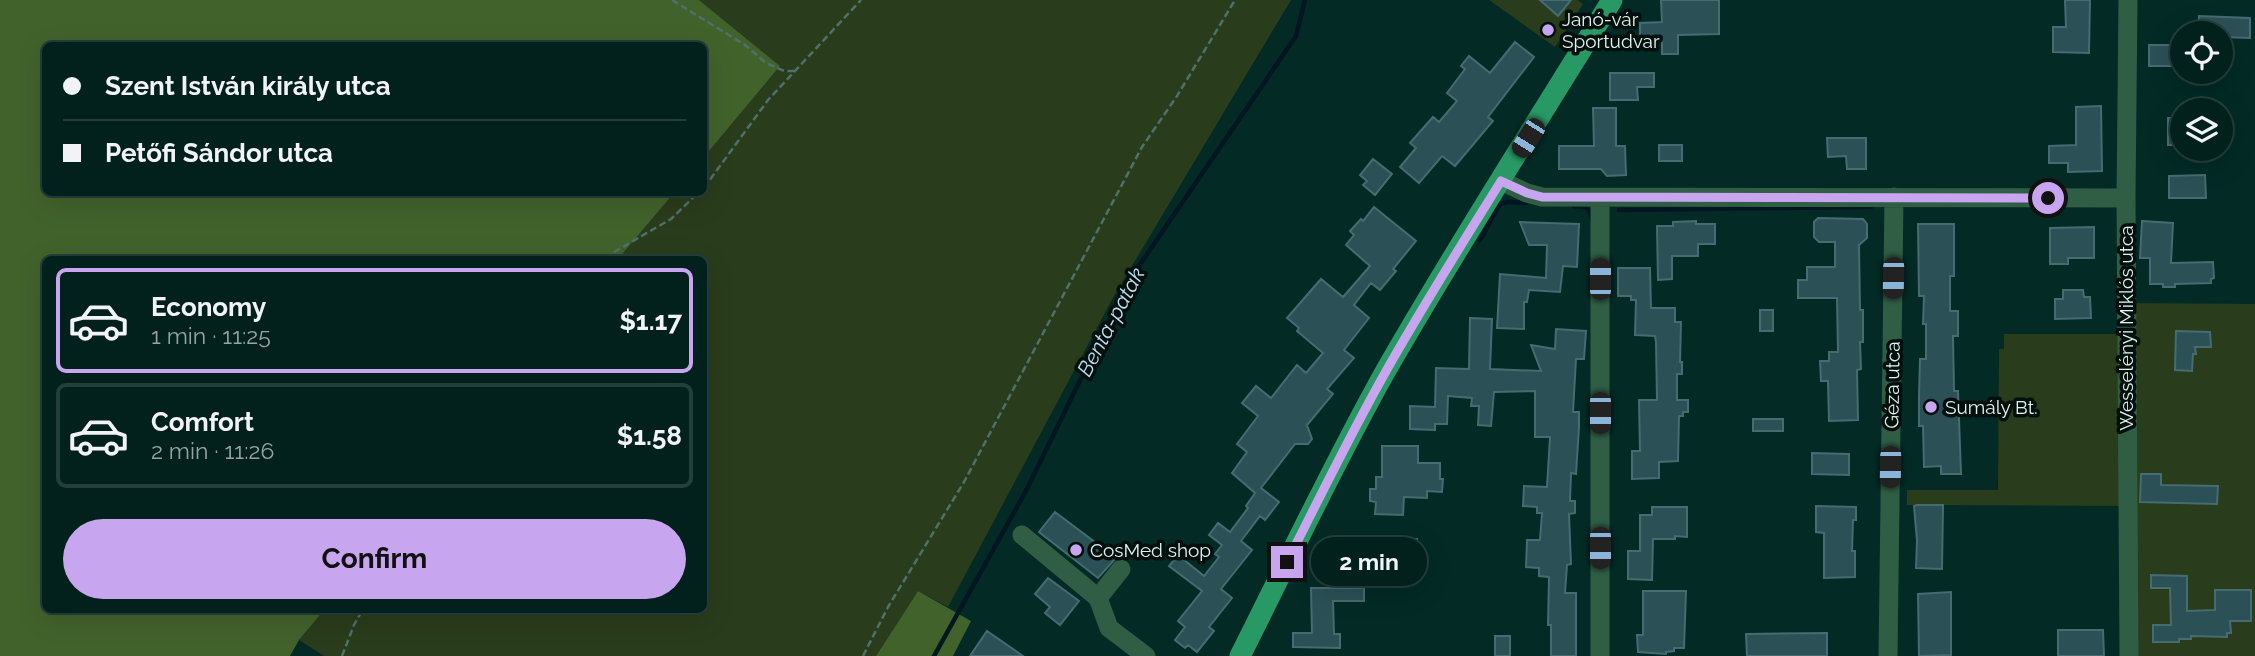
<!DOCTYPE html>
<meta charset="utf-8">
<style>
body{margin:0;font-family:Raleway,sans-serif;background:#0c2825;color:#f1f3f6;height:100vh;display:flex;flex-direction:column;font-size:26px;white-space:nowrap}
*{box-sizing:border-box;margin:0}
p{font-size:23px;color:#96a3a3}
.icon{flex:none;width:38px;height:38px;fill:none;stroke:currentColor;stroke-width:2;stroke-linecap:round;stroke-linejoin:round}
.map{position:relative;flex:1;overflow:hidden}
.panel{position:absolute;left:42px;top:256px;width:665px;height:357px;display:flex;flex-direction:column;background:#02201c;border-radius:10px;box-shadow:0 7px 28px #0002,0 0 0 2px #233e3b}
.panel>*{flex:none}
.top-card{position:absolute;left:42px;top:42px;width:665px;height:154px;border-radius:10px;box-shadow:0 7px 28px #0002,0 0 0 2px #233e3b;display:grid;align-content:center;height:154px;padding:0 21px;background:#02201c}
.fabs{position:absolute;left:2170px;top:21px;display:grid;gap:14px}
.fabs a{display:grid;place-items:center;width:63px;height:63px;border-radius:50%;background:#02201c;box-shadow:0 7px 28px #0002,0 0 0 2px #233e3b;font-size:35px}
.end{position:absolute;width:32px;height:32px;margin:-16px;border:9px solid #c8a6ef;background:#111;box-shadow:0 0 0 4px #111}
.from{border-radius:50%}
.bubble{position:absolute;height:49px;border-radius:24px;background:#02201c;box-shadow:0 7px 28px #0002,0 0 0 2px #233e3b;font-size:23px;font-weight:700;line-height:49px;text-align:center}
.car{position:absolute;width:21px;height:42px;margin:-21px -10px;border-radius:9px;box-shadow:0 0 5px 2px #0007;background:linear-gradient(#222 24%,#8ab4d8 0 40%,#222 0 76%,#8ab4d8 0 86%,#222 0)}
.top-card b{display:flex;align-items:center;gap:24px;height:66px;font-size:26px}
.top-card b+b{border-top:2px solid #233e3b}
.top-card i{width:18px;height:18px;background:#f1f3f6}
ul{padding:12px 0 0;list-style:none}
li{display:flex;align-items:center;gap:21px;height:105px;margin:0 14px 10px;padding:0 7px;border:4px solid #233e3b;border-radius:10px}
li div{flex:1}
li b{display:block;font-size:26px}
li em{font-style:normal;font-weight:700}
li.on{border-color:#c8a6ef}
li>.icon{width:63px;height:63px;stroke-width:1.5}
.cta{display:flex;gap:14px;margin-top:auto;padding:14px 21px}
.cta a{flex:1;height:80px;border-radius:42px;background:#c8a6ef;color:#111;font-size:28px;font-weight:700;line-height:80px;text-align:center}
.map>svg:first-child{display:block}
.green{fill:#293c1b}
.forest{fill:#42622c}
.lines{fill:none;stroke-linecap:round;stroke-linejoin:round}
.stream{stroke:#011620;stroke-width:4.5}
.building{fill:#2b5055;stroke:#466b70;stroke-width:2}
.path{stroke:#4f706b;stroke-width:2.5;stroke-dasharray:7 3.5;stroke-linecap:butt}
.minor{stroke:#2f5e45;stroke-width:19}
.major{stroke:#289965;stroke-width:21}
.route{stroke:#c8a6ef;stroke-width:9}
.poi-dot{fill:#c8a6ef;stroke:#030f0d;stroke-width:2.5}
.labels{text-anchor:middle;stroke-width:7;stroke-linejoin:round;paint-order:stroke}
.poi-label{font-size:19px;fill:#dff3ef;stroke:#030f0d;text-anchor:start}
.street-label{font-size:19px;fill:#dff3ef;stroke:#030f0d}
.water-label{font-size:21px;font-style:italic;fill:#bee3f7;stroke:#030f0d}
</style>
<div class="map">
<svg width="2255" height="656" viewBox="0 0 2255 656">
<rect width="100%" height="100%" fill="#032a25"/>
<path class="green" d="M699,0h592l-177,296 -166,311 -30,-16 -42,65h-552l-25,-16 26,-31h379v-350h-86l56,-66 30,-1v-35l76,-91z
M1489,0h89l5,4 -28,43z
M2126,303l129,1v352h-126z
M2004,334h119l4,172 -220,-1v-15h91l1,-141h5z"/>
<path class="forest" d="M0,0h699l81,66 -76,91v-111h-658v146l628,1 -56,66h-572v350h279l-26,31 -9,16h-290z
M918,591l53,30 -18,35h-77z"/>
<g class="lines">
<path class="stream" d="M1574,206l14,2 4,11
M1619,210l252,-3
M1480,240l20,-36 8,-2 18,1
M934,656l93,-167 101,-207 168,-246 9,-36"/>
</g>
<path class="building" d="M1540,0h31l-13,16z
M1661,0h58v34l-41,1v19h-16v-15h-22v-16l22,-1z
M2065,0h25l-1,53 -36,-1v-25h13z
M2199,16l51,2v20l-29,-1v-4h-23z
M1515,42l19,15 -46,60 5,4 -38,45 -13,-10 -23,27 -19,-16 16,-19 -6,-5 23,-26 6,5 18,-21 -10,-8 18,-24 -4,-3 8,-10 21,17z
M2149,45h33v21h-33z
M1610,73h44v14h-17l1,13h-28z
M2101,106l1,65 -34,1v-9h-19v-17l27,-1v-38z
M1593,108h23v38h9l1,29 -19,1 -6,-7h-42v-23h35z
M2168,118h14v27h-14z
M1827,138h39v31h-19l-1,-13 -18,1z
M1659,145h23v16h-23z
M1373,159l19,15 -17,21 -12,-10 4,-4 -7,-6z
M2205,175l1,23h-37v-22z
M1374,207l42,34 -23,28 3,2 -16,19 -9,-7 -17,22 15,13 -25,32 10,8 -27,31 6,5 -26,31 5,14 -4,5h-13l-34,44 18,14 -14,18 -5,-4 -19,25 11,9 -31,39 11,9 -23,29 5,4 -17,21 -9,-7 -3,3 -10,-8 10,-13 -7,-6 24,-30 -33,-25 9,-11 26,21 15,-19 -4,-3 7,-9 -13,-10 9,-12 12,9 18,-24 -2,-2 9,-13 -23,-20 15,-21 -10,-8 21,-28 -16,-13 14,-17 15,12 26,-33 9,8 17,-20 -26,-22 2,-3 -12,-10 34,-39 22,18 27,-31 -24,-21 8,-10 -4,-4 11,-12 2,2z
M1818,218l45,1 4,5v14l-8,7 1,65h3v32h-3l1,27 -4,1 1,50 -29,1 -1,-40h-7l-1,-20h9v-9h9l-1,-54h-39v-18h9v-13h28v-25h-16l-5,-5v-15z
M1696,221v3h19v20h-17v12h-26v23l-14,1 -1,-54h16v-4z
M2142,221l31,2 -2,40 42,-1 1,16 -3,1v4l-36,1v3h-12v-3h-13v-26h-10z
M1520,222l59,2 -2,43 -14,-1 -3,26 -31,-2 -2,12h-3v27l-27,-1 3,-54 46,4 1,-33h-18z
M1918,224h36v52h-4v35h8v25h-5l1,55h4l3,83h-20v-8l-17,1 -1,-41h-4v-29l1,-38h6v-35h-3l1,-28h-5z
M2094,227v31h-26v6h-18v-36z
M1618,268h32l1,40h24v14h6l-1,40h2v12h-5v26h11v12h-5v4h-4l-1,45 -19,1v16l-27,1v-28h8l-1,-51h18l-1,-58 -1,-6 -20,-1 1,-35h-5v-4h-13z
M2063,290h20l1,7h6l1,21 -36,1v-20h8z
M1760,310h13v21h-13z
M1470,318l22,1 -2,50 51,2 -10,-26 24,4 1,-20 30,2 -2,28h-8l-3,53h6v15l-3,47 -5,-1 -1,28h5v12l-6,1 2,50 -4,1 -2,28h11v63h-25v-31h-3l1,-48 -10,-1v-8l-13,-1 1,-27h13l2,-27h-5v-6l-14,-1 1,-20 23,1 3,-50h-15v-46l-41,1 -3,34 -13,-1 1,-19h-8l1,-8 -24,-2 -1,28h-12v6l-25,-1v-23l25,1 1,-39 33,1z
M2176,331l34,1 1,15h-16l1,7h-3l-1,17 -17,-1z
M1753,419h30v12h-30z
M1382,446h36v17h22v16h3l-1,13 -15,-1v7l-23,-1 -1,18 -28,-1 1,-12 -6,-1v-12h6v-12h6z
M1812,453l37,1v21l-37,-1z
M2141,474h20v11l57,1 -1,18 -77,-2z
M1917,505h26l-1,64 -26,-1 1,-27 -3,-35z
M1816,506l40,1v13h-3l-1,31h3v26l-31,1v-45l-8,-1z
M1652,507h35v30l-12,-1v3h-22l-1,41 -24,-1v-28h12v-36h12z
M1055,512l61,46 -18,20 -59,-46z
M1345,537l72,2v23l-41,-1 16,23 -39,2v-24h-8z
M2151,575l36,1v35l28,-1v-20h36v31h-21l1,12h-4v4l-36,-1v3h-12v3h-26v-17h18l-1,-37h-19z
M1048,578l31,23 -19,24 -15,-12 5,-6 -15,-13z
M1311,588h53v13h-31l1,33h6v14l-47,-1v-14h19z
M1643,591h43l-2,57h-10v3l-8,1v2l-28,-2 -1,-17h6z
M1951,592v63l-32,1 -1,-62z
M2058,630h45l1,26h-46z
M987,631l36,25h-53z
M1827,633v23h-80l-1,-22z
M1495,636h15v20h-15z"/>
<g class="lines">
<path class="path" d="M672,0l73,45 21,18 18,8h10
M704,188l64,-88 93,-100
M606,259l8,-7 57,-33 28,-27
M342,656l12,-31 9,-16
M863,656l25,-49 76,-125 178,-335 35,-51 58,-96"/>
<path class="minor" d="M2128,0l-2,198 3,458
M1501,181l26,12 15,4 584,1
M1600,198v458
M1022,535l76,63 11,30 37,28
M1098,598l23,-29
M1888,656l6,-459"/>
<path class="major" d="M1240,656c48,-95 93,-191 145,-284 72,-126 151,-248 227,-372"/>
</g>
<g class="lines">
<path class="route" d="M1287,562c32,-63 63,-127 98,-189 37,-66 77,-129 116,-192l26,12 15,4 506,1"/>
</g>
<g class="poi-dot">
<circle cx="1548" cy="30" r="7"/>
<circle cx="1931" cy="407" r="7"/>
<circle cx="1076" cy="550" r="7"/>
</g>
<g class="labels">
<g class="poi-label">
<text x="1562" y="26">Janó-vár<tspan x="1562" dy="22">Sportudvar</tspan></text>
<text x="1945" y="414">Sumály Bt.</text>
<text x="1090" y="557">CosMed shop</text>
</g>
<g class="street-label">
<text transform="translate(2126 328) rotate(-90)" y="7">Wesselényi Miklós utca</text>
<text transform="translate(1892 385) rotate(-89)" y="7">Géza utca</text>
</g>
<g class="water-label">
<text transform="translate(1111 322) rotate(-62)" y="7">Benta-patak</text>
</g>
</g>
</svg>
<div class="fabs">
<a><svg class="icon" aria-label="locate" viewBox="0 0 24 24"><circle cx="12" cy="12" r="6"/><path d="M12 2v4M12 18v4M2 12h4M18 12h4"/></svg></a>
<a><svg class="icon" aria-label="layers" viewBox="0 0 24 24"><path d="M12 4l9 5-9 5-9-5zM3 14l9 5 9-5"/></svg></a>
</div>
<i class="end from" style="left:2048px;top:198px"></i>
<i class="end" style="left:1287px;top:562px"></i>
<div class="bubble" style="left:1311px;top:537px;width:116px">2 min</div>
<i class="car" style="left:1528px;top:138px;rotate:212deg"></i>
<i class="car" style="left:1893px;top:278px;rotate:181deg"></i>
<i class="car" style="left:1600px;top:279px;rotate:0deg"></i>
<i class="car" style="left:1600px;top:413px;rotate:180deg"></i>
<i class="car" style="left:1890px;top:467px;rotate:181deg"></i>
<i class="car" style="left:1600px;top:548px;rotate:180deg"></i>
<div class="top-card">
<b><i class="from"></i>Szent István király utca</b>
<b><i></i>Petőfi Sándor utca</b>
</div>
<section class="panel">
<ul>
<li class="on"><svg class="icon" aria-label="car" viewBox="0 0 24 24"><path d="M5 17H2v-5l4-1 3-4h7l3 4 3 1v5h-3M9 17h6M6 11h13"/><circle cx="7" cy="17" r="2"/><circle cx="17" cy="17" r="2"/></svg><div><b>Economy</b><p>1 min · 11:25</p></div><em>$1.17</em></li>
<li><svg class="icon" aria-label="car" viewBox="0 0 24 24"><path d="M5 17H2v-5l4-1 3-4h7l3 4 3 1v5h-3M9 17h6M6 11h13"/><circle cx="7" cy="17" r="2"/><circle cx="17" cy="17" r="2"/></svg><div><b>Comfort</b><p>2 min · 11:26</p></div><em>$1.58</em></li>
</ul>
<div class="cta"><a>Confirm</a></div>
</section>
</div>
